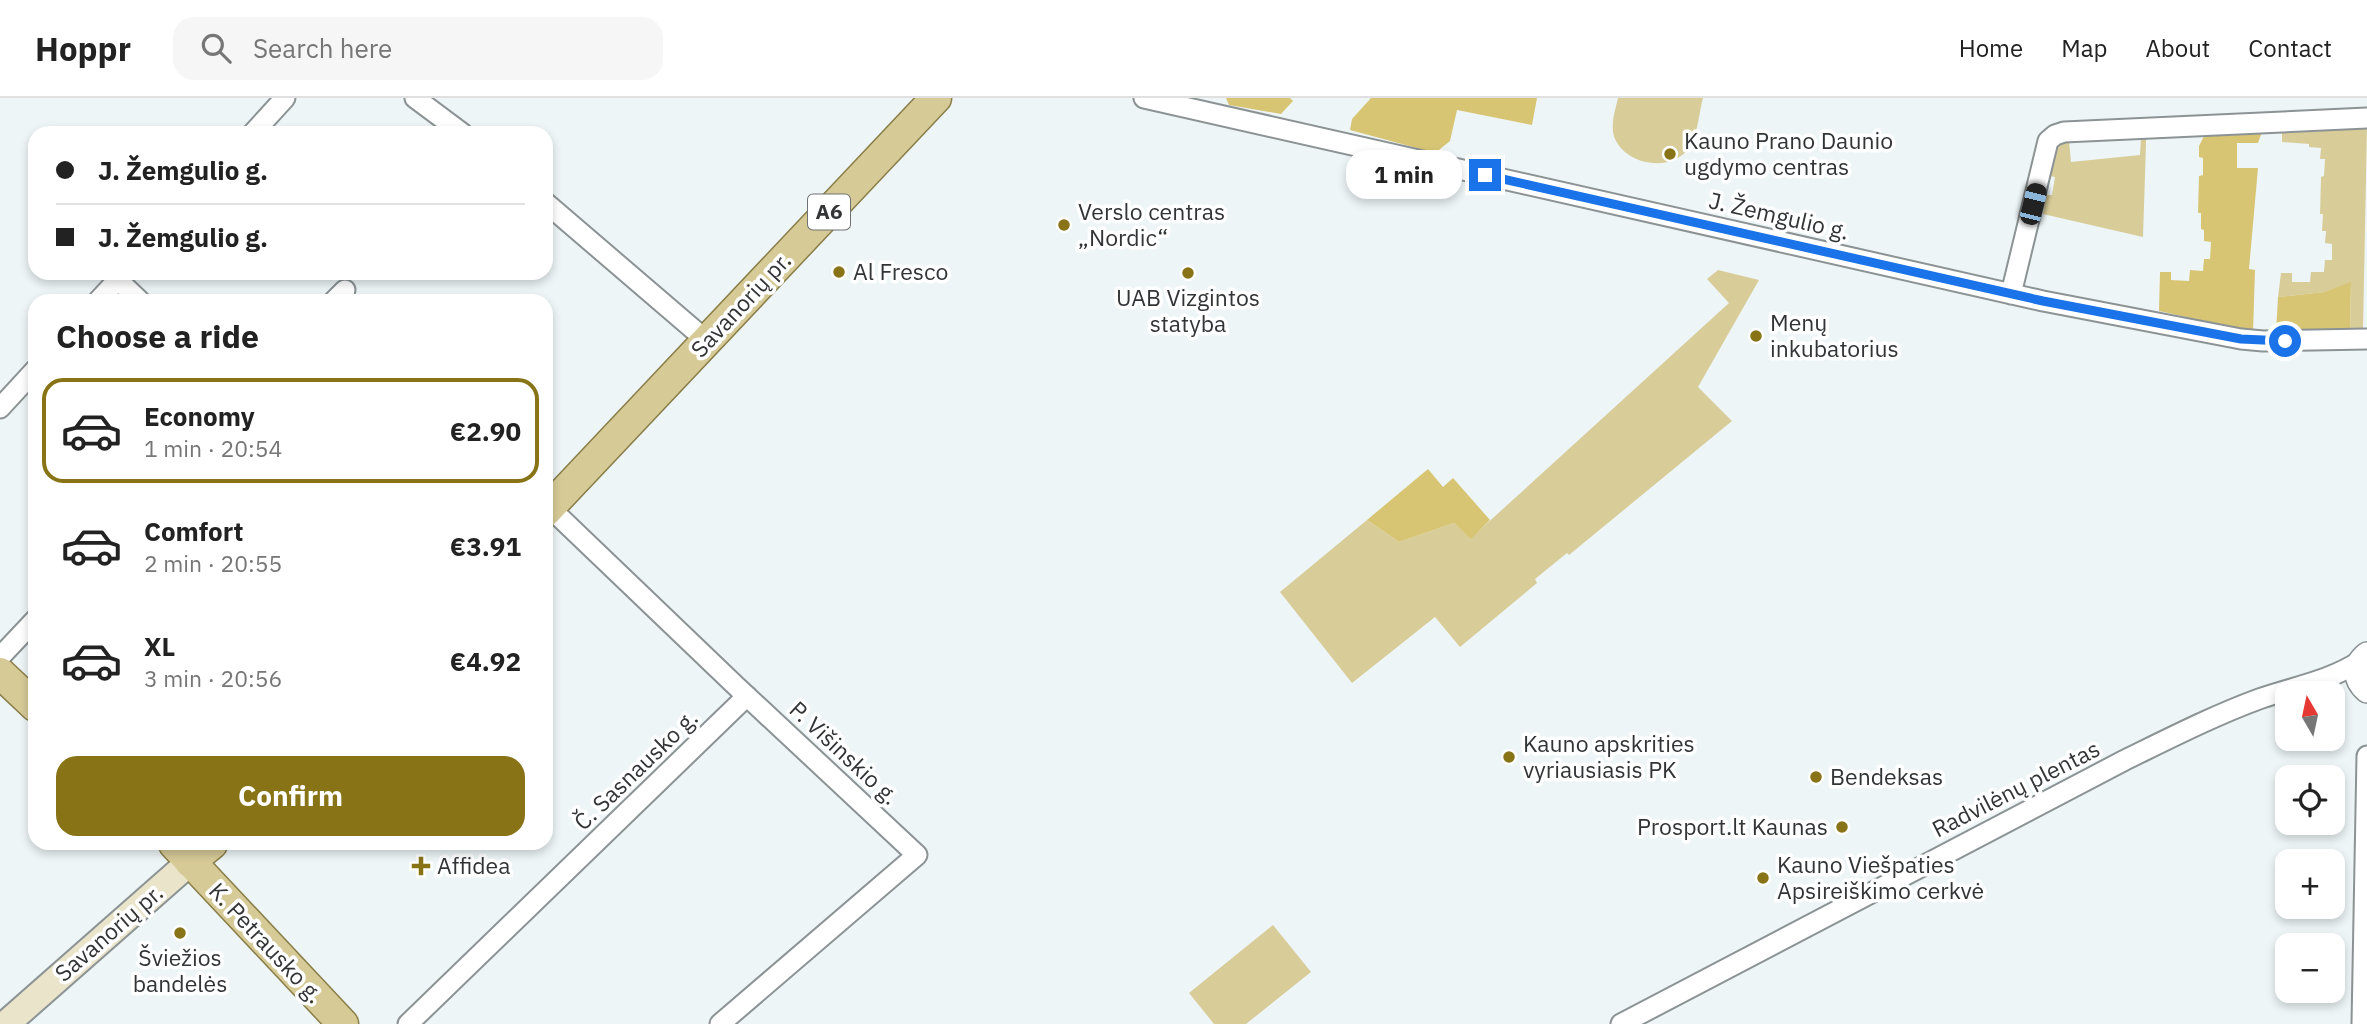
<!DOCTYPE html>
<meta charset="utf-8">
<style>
body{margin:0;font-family:"IBM Plex Sans",sans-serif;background:#f6f6f6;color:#222;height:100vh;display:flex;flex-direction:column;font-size:26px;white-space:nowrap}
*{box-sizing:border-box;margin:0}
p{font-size:23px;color:#767676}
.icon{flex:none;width:38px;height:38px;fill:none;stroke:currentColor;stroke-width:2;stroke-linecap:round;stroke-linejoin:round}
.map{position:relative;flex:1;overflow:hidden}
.drawer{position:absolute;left:28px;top:196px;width:525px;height:556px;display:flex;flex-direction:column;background:#fff;border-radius:21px;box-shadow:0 4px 10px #0003}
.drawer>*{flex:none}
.top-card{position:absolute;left:28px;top:28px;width:525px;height:154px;border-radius:21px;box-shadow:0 4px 10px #0003;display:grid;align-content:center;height:154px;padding:0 28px;background:#fff}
.needle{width:46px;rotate:351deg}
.controls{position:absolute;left:2275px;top:583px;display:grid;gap:14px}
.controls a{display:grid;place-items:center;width:70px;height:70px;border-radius:14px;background:#fff;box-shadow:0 4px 10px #0003;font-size:35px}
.end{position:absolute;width:32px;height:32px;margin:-16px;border:9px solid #1a73e8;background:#fff;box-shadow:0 0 0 4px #fff}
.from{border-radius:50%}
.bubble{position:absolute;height:49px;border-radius:21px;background:#fff;box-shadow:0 4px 10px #0003;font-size:23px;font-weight:700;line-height:49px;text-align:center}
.car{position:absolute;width:21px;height:42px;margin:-21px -10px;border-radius:9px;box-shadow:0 0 5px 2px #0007;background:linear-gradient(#222 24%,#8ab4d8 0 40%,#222 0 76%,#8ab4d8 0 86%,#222 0)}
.top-card b{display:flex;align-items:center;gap:24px;height:66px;font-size:26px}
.top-card b+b{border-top:2px solid #e0e0e0}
.top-card i{width:18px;height:18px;background:#222}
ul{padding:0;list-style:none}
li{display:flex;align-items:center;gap:21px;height:105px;margin:0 14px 10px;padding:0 14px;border:4px solid transparent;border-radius:21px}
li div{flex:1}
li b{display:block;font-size:26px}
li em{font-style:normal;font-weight:700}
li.current{border-color:#887417}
li>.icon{width:63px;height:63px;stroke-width:1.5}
h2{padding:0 28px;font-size:32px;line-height:84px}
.primary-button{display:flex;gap:14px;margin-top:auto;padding:14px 28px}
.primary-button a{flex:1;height:80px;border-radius:21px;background:#887417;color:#fff;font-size:28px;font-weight:700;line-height:80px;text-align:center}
header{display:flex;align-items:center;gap:42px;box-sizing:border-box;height:98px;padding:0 35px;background:#fff;border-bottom:2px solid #e0e0e0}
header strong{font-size:33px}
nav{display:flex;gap:38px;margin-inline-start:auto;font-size:24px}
.search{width:490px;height:63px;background:#f6f6f6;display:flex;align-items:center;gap:18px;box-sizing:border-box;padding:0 24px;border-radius:21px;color:#767676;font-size:26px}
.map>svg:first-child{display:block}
.green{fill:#d8cc99}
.forest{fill:#d8c574}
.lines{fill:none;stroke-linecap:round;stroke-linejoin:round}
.minor-casing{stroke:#8c9395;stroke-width:23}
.tertiary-casing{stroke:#8c9395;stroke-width:26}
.secondary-casing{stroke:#8c9395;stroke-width:30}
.primary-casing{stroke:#8a7e48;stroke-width:33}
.minor{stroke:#fff;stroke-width:19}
.tertiary{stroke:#fff;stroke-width:23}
.secondary{stroke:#eae4cb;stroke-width:26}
.primary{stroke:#d6ca97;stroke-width:30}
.route{stroke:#1a73e8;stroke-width:9}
.poi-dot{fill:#887417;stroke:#fff;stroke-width:2.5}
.labels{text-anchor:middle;stroke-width:7;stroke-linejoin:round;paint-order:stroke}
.shield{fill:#fff;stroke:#707172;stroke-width:2}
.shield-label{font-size:21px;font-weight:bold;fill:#323436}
.poi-label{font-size:23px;fill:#323436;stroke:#fff;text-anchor:start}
.street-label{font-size:23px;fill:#323436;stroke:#fff}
</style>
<header>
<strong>Hoppr</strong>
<div class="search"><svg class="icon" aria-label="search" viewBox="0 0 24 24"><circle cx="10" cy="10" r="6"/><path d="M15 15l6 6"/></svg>Search here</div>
<nav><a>Home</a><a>Map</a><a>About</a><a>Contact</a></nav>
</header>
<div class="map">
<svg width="2367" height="926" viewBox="0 0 2367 926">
<rect width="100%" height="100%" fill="#edf5f7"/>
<path class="green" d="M1618,0h85c-4,14 -5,36 -13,48 -15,26 -60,21 -74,-5 -7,-12 -1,-30 2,-43z
M2367,28l-4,203 -13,3 1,-49 -27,9 -46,5 3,-24h11v9h18l1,-10h13l1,-12h7v-16l-7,-1 1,-12h-4l1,-17h-3l1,-37 3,-1 1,-17h-5l1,-11 -12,-1v-3l-27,-2v-13z
M2141,40l5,1v5l-3,93 -100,-23 3,-19h6l3,-18 -6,-1c4,-17 2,-30 20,-36l2,22 69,-7z
M1718,172l41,10 -61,107 34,34 -163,134 -2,-2 -32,26 2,4 -77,64 -25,-30 -83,66 -72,-91 87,-72 32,22 55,-19 17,15 258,-235 -22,-24z
M1273,827l38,47 -65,52h-32l-25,-31z"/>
<path class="forest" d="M1226,0h64l3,3 -12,13 -52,-9z
M1371,0h166l-5,27 -75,-15 -7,31 -15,12 -85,-23 2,-11z
M2263,31l-5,14h-21v25h21l-9,101 6,1 -2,62 -94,-21 1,-39h11v8l18,1 1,-11 13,1 1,-12h6l1,-17 -7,-1v-11l-3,-1v-16h-3l1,-37 4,-1v-17l-4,-1v-11l6,-12z
M2351,184l-1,50h-74l2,-35 46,-5z
M1428,371l15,18 10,-9 37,42 -19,19 -17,-16 -55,19 -32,-22z"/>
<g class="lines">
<g class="minor-casing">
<path id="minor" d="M415,0l47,35
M1144,0l899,203 198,38 22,2 104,-2
M253,35l32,-35
M546,105l161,138
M118,182l22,21
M2011,196l37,-153 7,-6 9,-3 303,-14
M98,203l26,-28
M334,203l11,-11
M0,310l35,-38
M549,409l187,179 181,169 -197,169
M0,559l35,-37
M408,926l339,-328
M1621,926l504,-264c45,-22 88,-44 134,-61 34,-12 71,-18 101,-38
M2362,926l5,-268"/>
</g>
<g class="tertiary-casing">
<path id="tertiary" d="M2367,556c-14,11 -13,26 0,37"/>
</g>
<g class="secondary-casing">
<path id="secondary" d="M6,926l184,-162"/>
</g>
<g class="primary-casing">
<path id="primary" d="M546,413l390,-413
M0,575l35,33
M174,746l169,180
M190,764l22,-18"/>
</g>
<use href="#minor" class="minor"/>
<use href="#tertiary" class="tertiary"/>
<use href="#secondary" class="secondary"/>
<use href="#primary" class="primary"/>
</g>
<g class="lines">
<path class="route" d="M1485,77l558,126 198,38 44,2"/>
</g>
<g class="poi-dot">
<circle cx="1670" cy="56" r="7"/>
<circle cx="1064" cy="127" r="7"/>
<circle cx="839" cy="174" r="7"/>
<circle cx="1188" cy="175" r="7"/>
<circle cx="1756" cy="238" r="7"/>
<circle cx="1509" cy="659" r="7"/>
<circle cx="1816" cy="679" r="7"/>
<circle cx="1842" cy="729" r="7"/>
<path d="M417.5 757.5h7v7h7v7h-7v7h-7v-7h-7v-7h7z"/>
<circle cx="1763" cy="780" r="7"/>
<circle cx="180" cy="835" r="7"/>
</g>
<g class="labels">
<rect class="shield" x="808" y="96.5" width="42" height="35" rx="5"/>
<g class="shield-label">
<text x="829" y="121">A6</text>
</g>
<g class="poi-label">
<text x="1684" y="51">Kauno Prano Daunio<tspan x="1684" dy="26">ugdymo centras</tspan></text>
<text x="1078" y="122">Verslo centras<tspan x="1078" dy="26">„Nordic“</tspan></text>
<text x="853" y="182">Al Fresco</text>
<text x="1188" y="208" text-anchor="middle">UAB Vizgintos<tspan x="1188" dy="26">statyba</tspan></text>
<text x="1770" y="233">Menų<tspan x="1770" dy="26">inkubatorius</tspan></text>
<text x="1523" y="654">Kauno apskrities<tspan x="1523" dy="26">vyriausiasis PK</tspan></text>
<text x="1830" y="687">Bendeksas</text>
<text x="1828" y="737" text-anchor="end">Prosport.lt Kaunas</text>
<text x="1777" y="775">Kauno Viešpaties<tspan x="1777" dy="26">Apsireiškimo cerkvė</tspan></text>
<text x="437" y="776">Affidea</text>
<text x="180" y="868" text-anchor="middle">Šviežios<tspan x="180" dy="26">bandelės</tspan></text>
</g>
<g class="street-label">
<text transform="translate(1779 118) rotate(13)" y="8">J. Žemgulio g.</text>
<text transform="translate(741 207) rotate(-47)" y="8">Savanorių pr.</text>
<text transform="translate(844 655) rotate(43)" y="8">P. Višinskio g.</text>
<text transform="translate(636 672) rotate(-44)" y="8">Č. Sasnausko g.</text>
<text transform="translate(2016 691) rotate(-27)" y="8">Radvilėnų plentas</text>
<text transform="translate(109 835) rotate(-41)" y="8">Savanorių pr.</text>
<text transform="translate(266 845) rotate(47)" y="8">K. Petrausko g.</text>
</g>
</g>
</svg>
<div class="controls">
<a><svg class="needle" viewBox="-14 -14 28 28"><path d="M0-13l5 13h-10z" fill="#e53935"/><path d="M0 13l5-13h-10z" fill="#767676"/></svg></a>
<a><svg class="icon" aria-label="locate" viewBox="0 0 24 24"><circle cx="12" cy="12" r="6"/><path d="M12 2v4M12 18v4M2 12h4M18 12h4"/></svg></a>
<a>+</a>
<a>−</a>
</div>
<i class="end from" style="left:2285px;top:243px"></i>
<i class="end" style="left:1485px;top:77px"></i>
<div class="bubble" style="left:1346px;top:52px;width:116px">1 min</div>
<i class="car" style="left:2033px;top:106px;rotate:14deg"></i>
<div class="top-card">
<b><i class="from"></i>J. Žemgulio g.</b>
<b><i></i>J. Žemgulio g.</b>
</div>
<section class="drawer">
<h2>Choose a ride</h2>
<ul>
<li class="current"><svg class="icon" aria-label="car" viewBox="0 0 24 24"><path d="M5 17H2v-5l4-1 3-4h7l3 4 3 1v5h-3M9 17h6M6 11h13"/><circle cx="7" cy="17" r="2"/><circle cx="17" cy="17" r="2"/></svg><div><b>Economy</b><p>1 min · 20:54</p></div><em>€2.90</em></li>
<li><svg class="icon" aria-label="car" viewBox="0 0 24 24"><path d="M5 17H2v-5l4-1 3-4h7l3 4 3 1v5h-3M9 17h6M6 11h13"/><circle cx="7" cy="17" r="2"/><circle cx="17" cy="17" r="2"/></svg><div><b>Comfort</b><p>2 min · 20:55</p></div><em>€3.91</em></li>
<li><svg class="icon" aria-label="car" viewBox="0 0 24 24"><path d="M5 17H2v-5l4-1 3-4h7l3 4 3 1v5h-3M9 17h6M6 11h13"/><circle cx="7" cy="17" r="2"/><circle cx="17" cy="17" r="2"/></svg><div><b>XL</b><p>3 min · 20:56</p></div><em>€4.92</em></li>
</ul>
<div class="primary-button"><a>Confirm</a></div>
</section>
</div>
